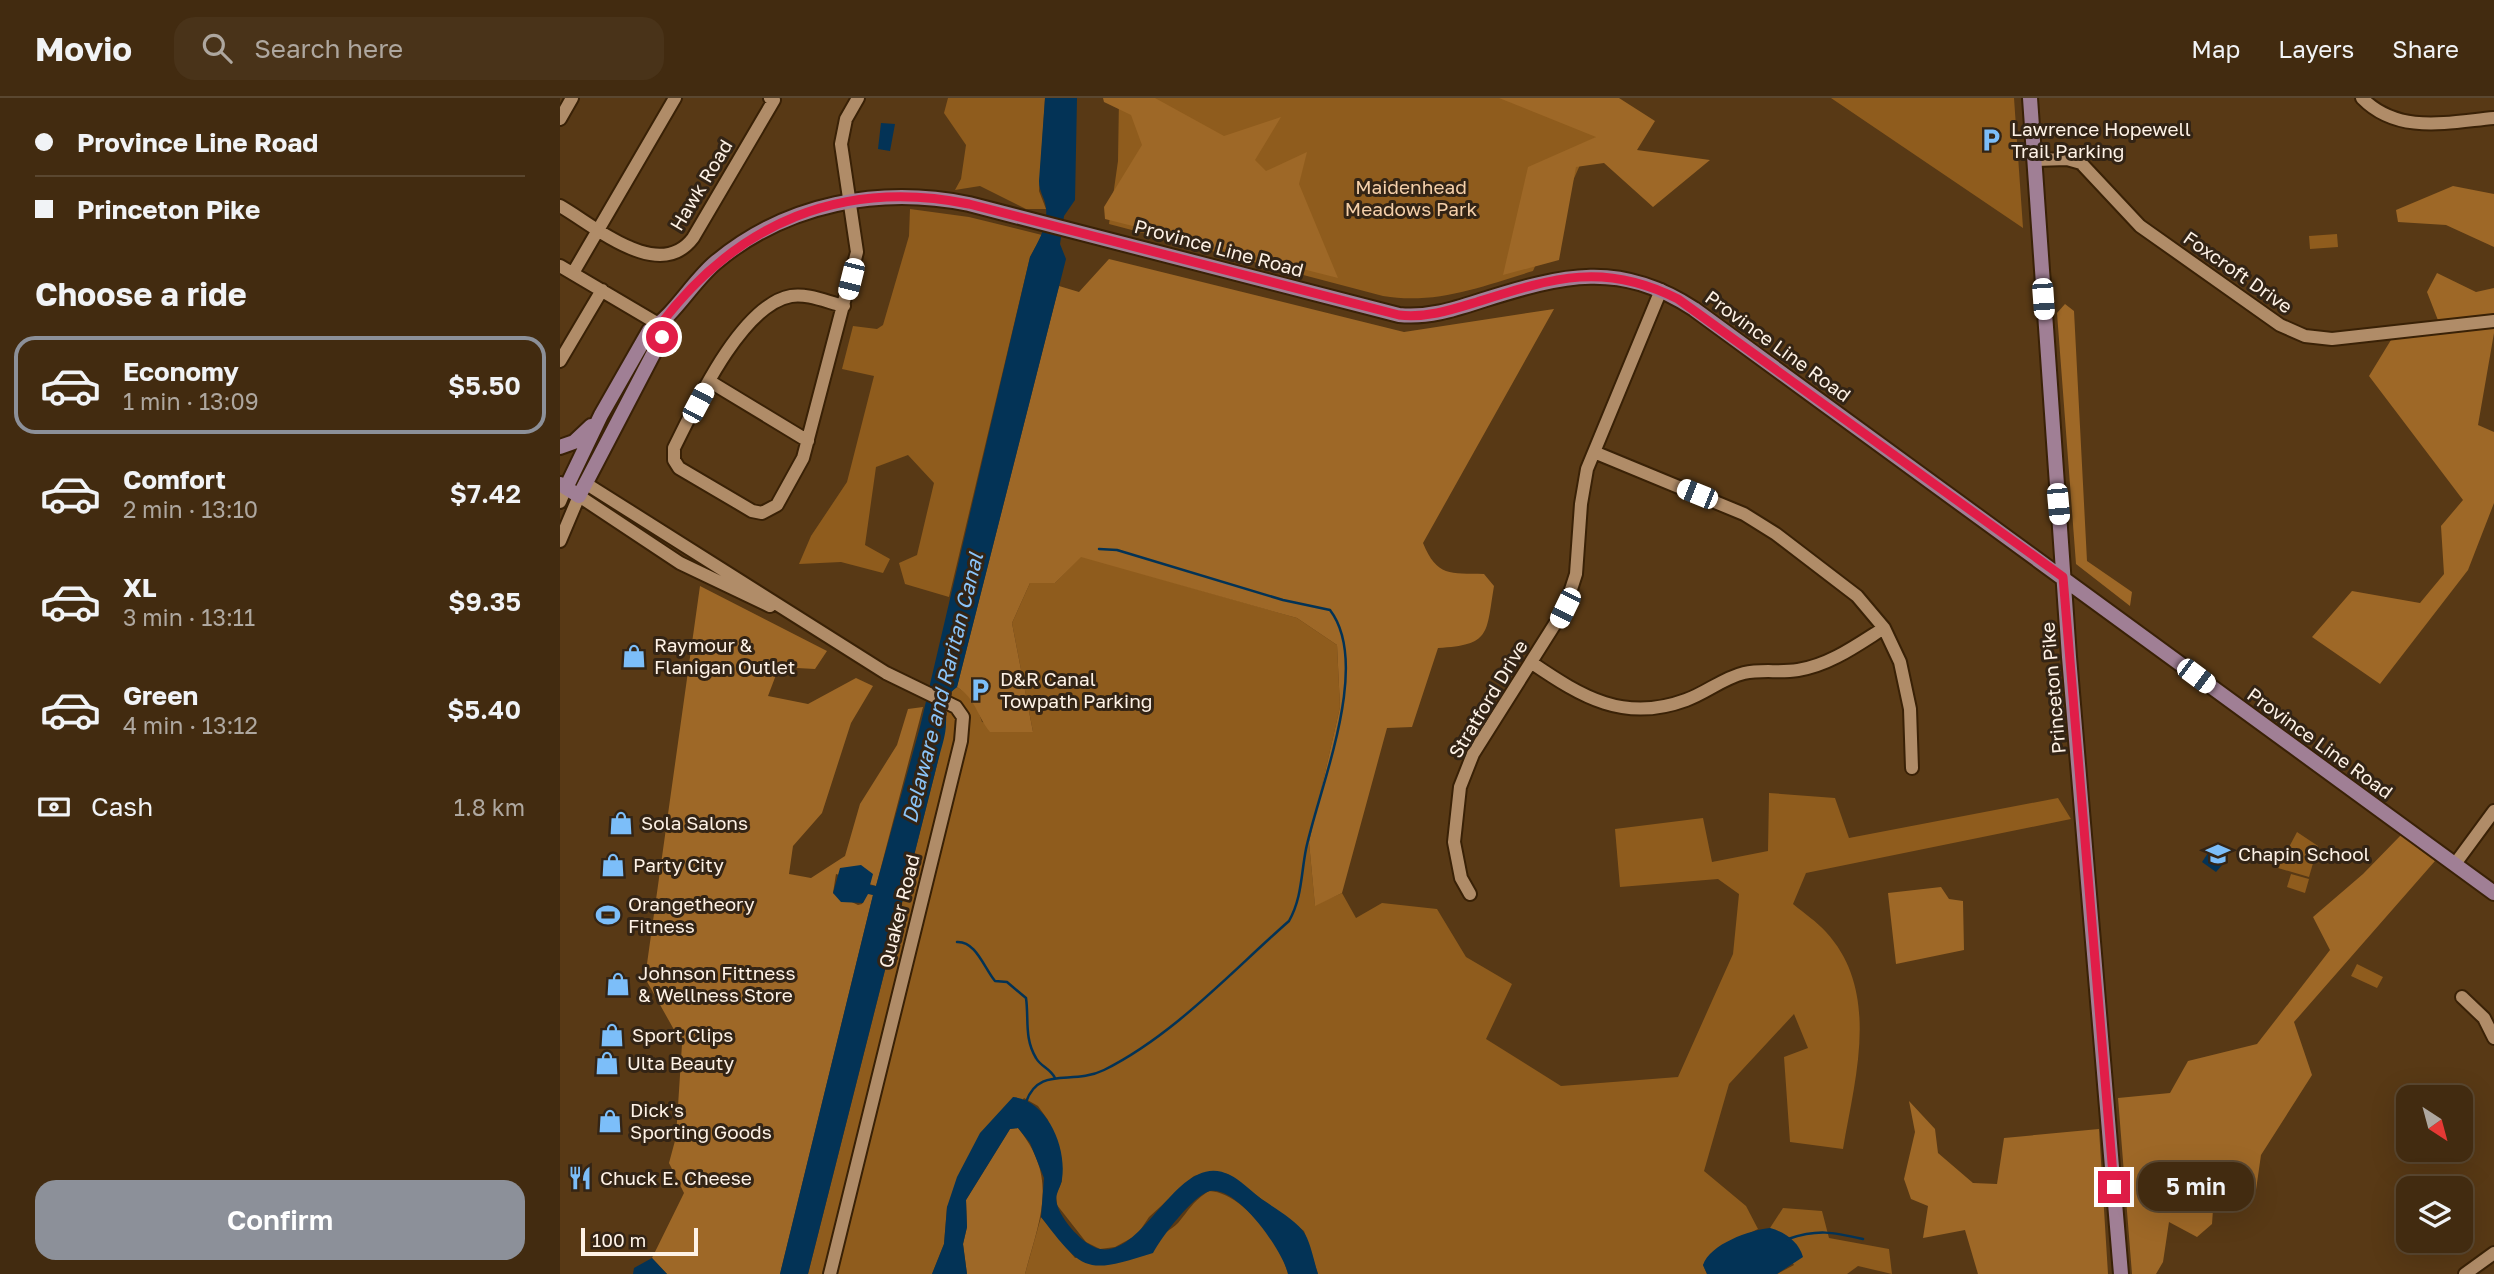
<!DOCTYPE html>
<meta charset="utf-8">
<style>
body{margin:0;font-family:"Golos Text",sans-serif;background:#493319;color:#f1f3f6;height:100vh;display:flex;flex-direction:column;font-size:26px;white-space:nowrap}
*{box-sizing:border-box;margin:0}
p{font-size:23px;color:#aea79f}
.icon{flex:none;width:38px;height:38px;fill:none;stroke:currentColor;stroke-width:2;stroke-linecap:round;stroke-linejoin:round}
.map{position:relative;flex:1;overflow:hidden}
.details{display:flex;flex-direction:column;background:#422b10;width:560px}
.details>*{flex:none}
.top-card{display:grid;align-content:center;height:154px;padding:0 35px;background:#422b10}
.needle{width:46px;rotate:144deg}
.fabs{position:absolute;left:1836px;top:987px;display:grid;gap:14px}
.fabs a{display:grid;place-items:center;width:77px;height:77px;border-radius:14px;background:#422b10;box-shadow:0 7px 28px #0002,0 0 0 2px #5a4730;font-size:35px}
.scale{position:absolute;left:21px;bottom:18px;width:117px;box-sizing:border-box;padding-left:7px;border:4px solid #fef2e6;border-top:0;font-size:19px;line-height:24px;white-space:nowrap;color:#fef2e6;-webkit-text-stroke:5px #332415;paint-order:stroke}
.end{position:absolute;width:32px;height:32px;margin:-16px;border:9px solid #e11d48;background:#fff;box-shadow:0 0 0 4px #fff}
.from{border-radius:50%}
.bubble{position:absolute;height:49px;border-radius:21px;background:#422b10;box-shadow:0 7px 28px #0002,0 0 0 2px #5a4730;font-size:23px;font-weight:600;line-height:49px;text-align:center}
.car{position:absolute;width:21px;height:42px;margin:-21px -10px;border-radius:9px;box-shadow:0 0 5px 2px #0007;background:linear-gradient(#fff 24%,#345 0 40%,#fff 0 76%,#345 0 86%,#fff 0)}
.top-card b{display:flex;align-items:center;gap:24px;height:66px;font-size:26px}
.top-card b+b{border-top:2px solid #5a4730}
.top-card i{width:18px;height:18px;background:#f1f3f6}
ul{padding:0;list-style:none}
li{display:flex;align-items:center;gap:21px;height:98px;margin:0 14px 10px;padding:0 21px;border:4px solid transparent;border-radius:21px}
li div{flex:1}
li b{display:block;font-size:26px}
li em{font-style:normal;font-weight:600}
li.selected{border-color:#8c9099}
li>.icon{width:63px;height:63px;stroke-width:1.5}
h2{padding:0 35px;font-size:32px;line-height:84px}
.pay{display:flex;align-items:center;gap:18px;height:77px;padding:0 35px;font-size:26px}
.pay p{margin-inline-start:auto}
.primary-button{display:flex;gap:14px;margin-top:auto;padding:14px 35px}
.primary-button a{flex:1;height:80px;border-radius:21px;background:#8c9099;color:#fff;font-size:28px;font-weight:600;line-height:80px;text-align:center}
header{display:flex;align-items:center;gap:42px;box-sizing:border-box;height:98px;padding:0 35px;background:#422b10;border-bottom:2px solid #5a4730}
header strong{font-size:33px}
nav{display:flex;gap:38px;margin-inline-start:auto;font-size:24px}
.search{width:490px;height:63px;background:#493319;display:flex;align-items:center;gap:18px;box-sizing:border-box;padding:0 24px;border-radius:21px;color:#aea79f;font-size:26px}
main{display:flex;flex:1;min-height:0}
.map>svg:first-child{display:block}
.green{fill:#8f5c1d}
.forest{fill:#9e6827}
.water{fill:#033356}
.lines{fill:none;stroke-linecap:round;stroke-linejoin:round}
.stream{stroke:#033356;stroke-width:2.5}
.minor-casing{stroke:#392106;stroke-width:16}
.major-casing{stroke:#392106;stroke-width:18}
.minor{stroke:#b08c68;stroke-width:12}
.major{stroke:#a07f95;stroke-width:14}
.route{stroke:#e11d48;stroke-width:9}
.labels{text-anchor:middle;stroke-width:6;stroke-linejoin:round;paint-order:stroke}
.poi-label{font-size:19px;fill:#fef2e6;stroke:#332415;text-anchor:start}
.street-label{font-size:19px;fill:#fef2e6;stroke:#332415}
.park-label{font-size:19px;fill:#f5d0aa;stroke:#332415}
.water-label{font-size:21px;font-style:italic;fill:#8bc5fa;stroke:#332415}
</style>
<header>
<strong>Movio</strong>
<div class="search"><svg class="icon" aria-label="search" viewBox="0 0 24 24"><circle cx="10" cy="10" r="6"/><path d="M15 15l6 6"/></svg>Search here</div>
<nav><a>Map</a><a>Layers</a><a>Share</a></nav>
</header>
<main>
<section class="details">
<div class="top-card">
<b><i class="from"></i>Province Line Road</b>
<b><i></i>Princeton Pike</b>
</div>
<h2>Choose a ride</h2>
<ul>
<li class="selected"><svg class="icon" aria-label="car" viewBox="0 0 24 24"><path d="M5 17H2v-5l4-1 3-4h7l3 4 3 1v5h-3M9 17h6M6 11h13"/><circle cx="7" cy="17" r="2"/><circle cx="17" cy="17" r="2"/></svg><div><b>Economy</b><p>1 min · 13:09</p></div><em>$5.50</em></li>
<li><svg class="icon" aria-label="car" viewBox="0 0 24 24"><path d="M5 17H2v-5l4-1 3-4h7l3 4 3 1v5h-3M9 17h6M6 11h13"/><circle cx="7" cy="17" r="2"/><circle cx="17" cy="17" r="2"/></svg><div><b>Comfort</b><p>2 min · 13:10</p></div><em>$7.42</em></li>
<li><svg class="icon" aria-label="car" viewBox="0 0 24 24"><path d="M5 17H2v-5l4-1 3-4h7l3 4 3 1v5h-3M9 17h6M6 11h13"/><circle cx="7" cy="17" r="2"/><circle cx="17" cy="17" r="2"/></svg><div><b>XL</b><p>3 min · 13:11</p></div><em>$9.35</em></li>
<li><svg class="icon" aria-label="car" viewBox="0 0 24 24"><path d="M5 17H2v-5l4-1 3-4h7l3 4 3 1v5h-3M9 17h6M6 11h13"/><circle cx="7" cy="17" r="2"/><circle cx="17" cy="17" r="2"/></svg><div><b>Green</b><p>4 min · 13:12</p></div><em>$5.40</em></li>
</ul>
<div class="pay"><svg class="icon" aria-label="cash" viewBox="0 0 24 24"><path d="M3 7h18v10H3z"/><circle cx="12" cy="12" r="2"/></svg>Cash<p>1.8 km</p></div>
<div class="primary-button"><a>Confirm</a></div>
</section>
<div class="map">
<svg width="1934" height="1176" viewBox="0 0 1934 1176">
<rect width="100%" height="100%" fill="#583915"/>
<path class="green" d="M388,0h97l-6,93 7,18h-20l-46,-23 -25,4 6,-11 5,-34 -22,-32z
M559,0h490l-12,39 -6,3 -58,131c-50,15 -97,34 -150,25l-274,-72 9,-63z
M1271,0h183l9,130z
M350,111l59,8 73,18 -12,22 -81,340 -44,-13 -6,-21 18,-8 17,-72 -26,-28 -32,12 -11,78 25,14 -7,14 -42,-11 -42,2 12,-28 36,-54 27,-106 -32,-7 11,-43 24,3 6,-4 26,-89z
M1777,136l1,13 -28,2 -1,-13z
M521,458l216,62 40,27 3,62 -31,135 6,63 27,-12 14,25 26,-15 55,6 29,48 46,27 -26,55 75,47 117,-9 55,-123 6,-60 -21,-15 -98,8 -5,-58 88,-11 9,44 56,-11 1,-58 66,5 14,40 209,-40 13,21 -265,54 -13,31c11,9 24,18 33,28 55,60 29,146 17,217l-53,-7 -6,-85 24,-9 -14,-34 -65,70 -25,87 42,35 12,23 -29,14 -26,22 4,9h-389l-14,-43 -76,-57 -15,-3 -19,5 -45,41 -12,18 -22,12 -15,2 -14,-7 -29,-37 -1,-10 6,-14 -14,-61 -10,-14 -14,-8 -77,109 -3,37 -12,30h-124l131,-517 10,-64 8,-6c15,9 20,19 25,35l51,10 -21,-109 18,-40h25z
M1737,734l21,14 -9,31 -31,-9z
M1731,776l18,5 -4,14 -18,-6z
M1797,866l26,13 -6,11 -26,-12z
M649,1093c33,1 72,53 79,83h-263l16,-57 34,41 84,-15c3,-11 11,-12 19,-20 12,-14 14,-21 31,-32z
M1223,1110l39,3 7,27 60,11 3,25 -34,-8 -11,8h-70l17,-9 -24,-37z"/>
<path class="forest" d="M543,0h52l69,38 57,-19 -26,43 11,11 41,-19 -8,32 39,94 -233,-59 -1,-12 38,-62 -11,-30 -27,-13z
M939,0h120l36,23 -18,29 73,10 -57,47 -49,-44 -28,4 -17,93 -56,15 25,-108 68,-30z
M1893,88l41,8v53l-48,-22 -48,-3 -2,-12z
M549,161l295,73 150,-23 -131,234c14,34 27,30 61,31l10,12c-8,48 -3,59 -56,62l-26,79 -25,1 -45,165 -27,13 -6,-64 31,-135 -3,-62 -40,-27 -216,-61 -26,26h-25l-18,40 21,109h-43c-13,-16 -14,-33 -33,-45l102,-401 20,6z
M1877,175l39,19 18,-4v45l-16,92 16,7v71l-26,67 -88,114 -68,-47 40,-46 68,12 24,-29 -3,-48 22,-26 -94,-124 25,-41 47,-7 -14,-36z
M1505,206l9,7 13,250 45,31 -2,14 -54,-42 -19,-251z
M140,488l127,65 -12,18 -36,-2 -11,29 40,8 48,-26 17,8 -22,37 -29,90 -29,33 -4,28 22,4 34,-22 15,-52 37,-59 11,-36 15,-2 -47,179 -40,-12 -3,19 25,12 4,-1 6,-11 5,2 -93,379h-113l-15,-16 32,-65 -15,-30 7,-26 6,-93 -37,-66z
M1841,737l34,26 -141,161 18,53 -51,80 -5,35 -42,5 -2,29 -15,13 -28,-15 -6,40 -7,12h-24l-14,-176 52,-5 18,-32 69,-17 73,-94 -17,-33 50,-43z
M1381,789l8,12 14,2 1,49 -68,14 -8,-71z
M1349,1003l26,28 3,24 35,30 24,1 7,-46 95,-9 9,145h-130l-13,-44 -42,8 5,-32 -17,-7 -7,-20 11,-47z
M458,1030c41,51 22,89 7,146h-58l-4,-30 4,-17 -1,-27 44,-71z"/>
<path class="water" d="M485,0h32l-2,102 -11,16 -4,28 6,15 -109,428c-14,10 -10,20 -11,36 0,11 -4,23 -7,34l-131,517h-28l93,-379 -5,-1 -5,9 -22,-1 -8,-9 7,-25 21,-3 12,9 -3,11 6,1 44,-159 110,-470c8,-15 18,-31 16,-49 -1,-10 -7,-16 -7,-27z
M321,25l14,1 -5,27 -12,-2z
M1648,755l15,11 -7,8 -14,-10z
M453,999c34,3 54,50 49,82 -1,9 -8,15 -5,25 4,16 27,42 43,45 46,8 78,-101 130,-74 10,5 20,15 29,22 13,10 38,23 46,37 6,11 9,27 13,40h-30c-5,-23 -50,-88 -78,-83 -17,4 -49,47 -57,62 -67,21 -69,20 -112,-36l3,-39 -14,-35 -12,-15 -8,1 -44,71 1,27 -4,17 4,30h-35l12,-30 3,-37 10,-30 23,-44z
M1210,1130c15,4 29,14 33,29l-26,17h-70l-4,-9c7,-21 47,-35 67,-37z
M92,1160l15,16h-34l1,-6z"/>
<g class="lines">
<path class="stream" d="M397,844c19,-1 27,26 38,39l12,1 19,16c3,21 -2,40 10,60 5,9 14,10 19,20
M466,1004c13,-37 46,-16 78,-32 70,-35 127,-98 185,-149 13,-23 12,-47 17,-72 13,-61 66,-184 24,-239l-47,-10 -166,-50 -18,-1
M1228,1141c30,-10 44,-7 75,0"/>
<g class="minor-casing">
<path id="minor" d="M1802,0c36,37 87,24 132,20
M0,21l12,-21
M1475,62l32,-1 14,4 59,63 140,99 25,11 27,3 162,-18
M0,108c35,20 99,77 133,32l81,-138 -4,-2
M0,168l100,59
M13,175l102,-175
M284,208c-17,-4 -37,-13 -53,-10 -50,9 -96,110 -117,152v12l5,8 73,43 10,2 15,-8 26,-47 54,-206 -16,-108 5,-25 12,-21
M0,263l42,-71
M149,283l99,60
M1034,354l150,62 32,20 81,62 27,32 16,34 10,47 2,59
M25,385l301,190 70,34 7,10 -2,24 -131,533
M0,404l6,-14
M0,443l19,-45 101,67 90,43
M972,565c50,34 92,60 154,37 20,-7 37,-22 58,-27 18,-4 36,0 54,-3 32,-5 59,-25 86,-42
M1895,766l39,-53
M910,796l-9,-16 -7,-36 6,-55 13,-33 92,-146 11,-34 5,-70 6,-35 74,-179
M1902,899l22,21 10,20
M1905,1176l29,-21"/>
</g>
<g class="major-casing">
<path id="major" d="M1470,0l39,559 52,617
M0,349l14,-5 17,-16
M0,386l19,12 83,-159 -2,-12
M6,390l35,-73 48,-84c26,-16 43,-49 67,-69 71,-59 164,-76 253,-58l430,111c30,3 56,-6 84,-15 80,-25 136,-40 211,9l800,584"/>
</g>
<use href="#minor" class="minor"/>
<use href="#major" class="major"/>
</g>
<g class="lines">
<path class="route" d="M102,239l-2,-12c77,-102 182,-147 309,-121l430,111c28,3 52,-5 78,-13 76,-24 126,-41 201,-3l385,278 51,610"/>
</g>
<defs>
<g id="parking-bare" transform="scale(1.89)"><path d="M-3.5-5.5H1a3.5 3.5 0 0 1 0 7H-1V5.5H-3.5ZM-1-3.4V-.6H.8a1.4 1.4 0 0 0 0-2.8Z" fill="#7cbef9" stroke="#332415" stroke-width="2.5" paint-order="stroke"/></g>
<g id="shop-bare" transform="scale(1.89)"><path d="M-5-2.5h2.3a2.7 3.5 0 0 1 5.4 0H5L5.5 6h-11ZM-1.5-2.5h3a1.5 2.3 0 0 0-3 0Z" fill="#7cbef9" stroke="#332415" stroke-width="2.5" paint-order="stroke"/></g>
<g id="school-bare" transform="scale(1.89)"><path d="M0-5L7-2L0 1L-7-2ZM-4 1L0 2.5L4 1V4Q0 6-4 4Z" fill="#7cbef9" stroke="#332415" stroke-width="2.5" paint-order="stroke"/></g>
<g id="stadium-bare" transform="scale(1.89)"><path d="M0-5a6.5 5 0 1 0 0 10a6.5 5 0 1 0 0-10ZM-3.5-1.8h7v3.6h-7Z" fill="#7cbef9" stroke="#332415" stroke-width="2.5" paint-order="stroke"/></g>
<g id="restaurant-bare" transform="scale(1.89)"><path d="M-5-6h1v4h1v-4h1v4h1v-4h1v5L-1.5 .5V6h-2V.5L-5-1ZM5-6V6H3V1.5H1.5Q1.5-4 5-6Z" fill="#7cbef9" stroke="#332415" stroke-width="2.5" paint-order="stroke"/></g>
</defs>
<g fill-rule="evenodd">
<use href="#parking-bare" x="1431" y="42"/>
<use href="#shop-bare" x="74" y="558"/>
<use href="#parking-bare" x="420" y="592"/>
<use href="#shop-bare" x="61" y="725"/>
<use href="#school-bare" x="1658" y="756"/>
<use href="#shop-bare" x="53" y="767"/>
<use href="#stadium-bare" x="48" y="817"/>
<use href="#shop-bare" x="58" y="886"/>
<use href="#shop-bare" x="52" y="937"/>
<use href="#shop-bare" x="47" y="965"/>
<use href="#shop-bare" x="50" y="1023"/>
<use href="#restaurant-bare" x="20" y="1080"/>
</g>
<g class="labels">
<g class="poi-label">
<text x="1451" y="38">Lawrence Hopewell<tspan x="1451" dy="22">Trail Parking</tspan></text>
<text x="94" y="554">Raymour &amp;<tspan x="94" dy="22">Flanigan Outlet</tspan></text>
<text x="440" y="588">D&amp;R Canal<tspan x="440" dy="22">Towpath Parking</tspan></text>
<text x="81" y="732">Sola Salons</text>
<text x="1678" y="763">Chapin School</text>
<text x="73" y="774">Party City</text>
<text x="68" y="813">Orangetheory<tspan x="68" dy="22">Fitness</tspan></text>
<text x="78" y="882">Johnson Fittness<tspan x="78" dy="22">&amp; Wellness Store</tspan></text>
<text x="72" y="944">Sport Clips</text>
<text x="67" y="972">Ulta Beauty</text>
<text x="70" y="1019">Dick's<tspan x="70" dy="22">Sporting Goods</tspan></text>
<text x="40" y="1087">Chuck E. Cheese</text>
</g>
<g class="street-label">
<text transform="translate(141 87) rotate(-59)" y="7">Hawk Road</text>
<text transform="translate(659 150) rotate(15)" y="7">Province Line Road</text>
<text transform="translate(1678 174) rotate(35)" y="7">Foxcroft Drive</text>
<text transform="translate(1218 248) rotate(36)" y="7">Province Line Road</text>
<text transform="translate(1493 590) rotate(-95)" y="7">Princeton Pike</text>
<text transform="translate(928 601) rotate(-59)" y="7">Stratford Drive</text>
<text transform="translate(1760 645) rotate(36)" y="7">Province Line Road</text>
<text transform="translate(339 813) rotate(-76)" y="7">Quaker Road</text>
</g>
<g class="park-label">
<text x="851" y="96">Maidenhead<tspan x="851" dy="22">Meadows Park</tspan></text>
</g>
<g class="water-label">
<text transform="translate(383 590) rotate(-76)" y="7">Delaware and Raritan Canal</text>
</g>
</g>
</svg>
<div class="fabs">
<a><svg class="needle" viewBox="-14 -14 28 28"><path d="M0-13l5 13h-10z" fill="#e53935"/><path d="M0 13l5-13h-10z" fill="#aea79f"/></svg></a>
<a><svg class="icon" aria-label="layers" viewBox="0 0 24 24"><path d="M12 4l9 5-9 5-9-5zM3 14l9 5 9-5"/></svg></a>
</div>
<div class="scale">100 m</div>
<i class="end from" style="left:102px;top:239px"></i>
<i class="end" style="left:1554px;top:1089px"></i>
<div class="bubble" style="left:1578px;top:1064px;width:116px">5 min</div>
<i class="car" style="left:291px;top:181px;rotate:194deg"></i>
<i class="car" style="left:1483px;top:201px;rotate:176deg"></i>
<i class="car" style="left:138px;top:305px;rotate:28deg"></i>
<i class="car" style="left:1137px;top:396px;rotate:292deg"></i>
<i class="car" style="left:1498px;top:406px;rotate:175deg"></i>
<i class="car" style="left:1005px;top:510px;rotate:206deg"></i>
<i class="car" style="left:1636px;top:578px;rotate:127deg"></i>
</div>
</main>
